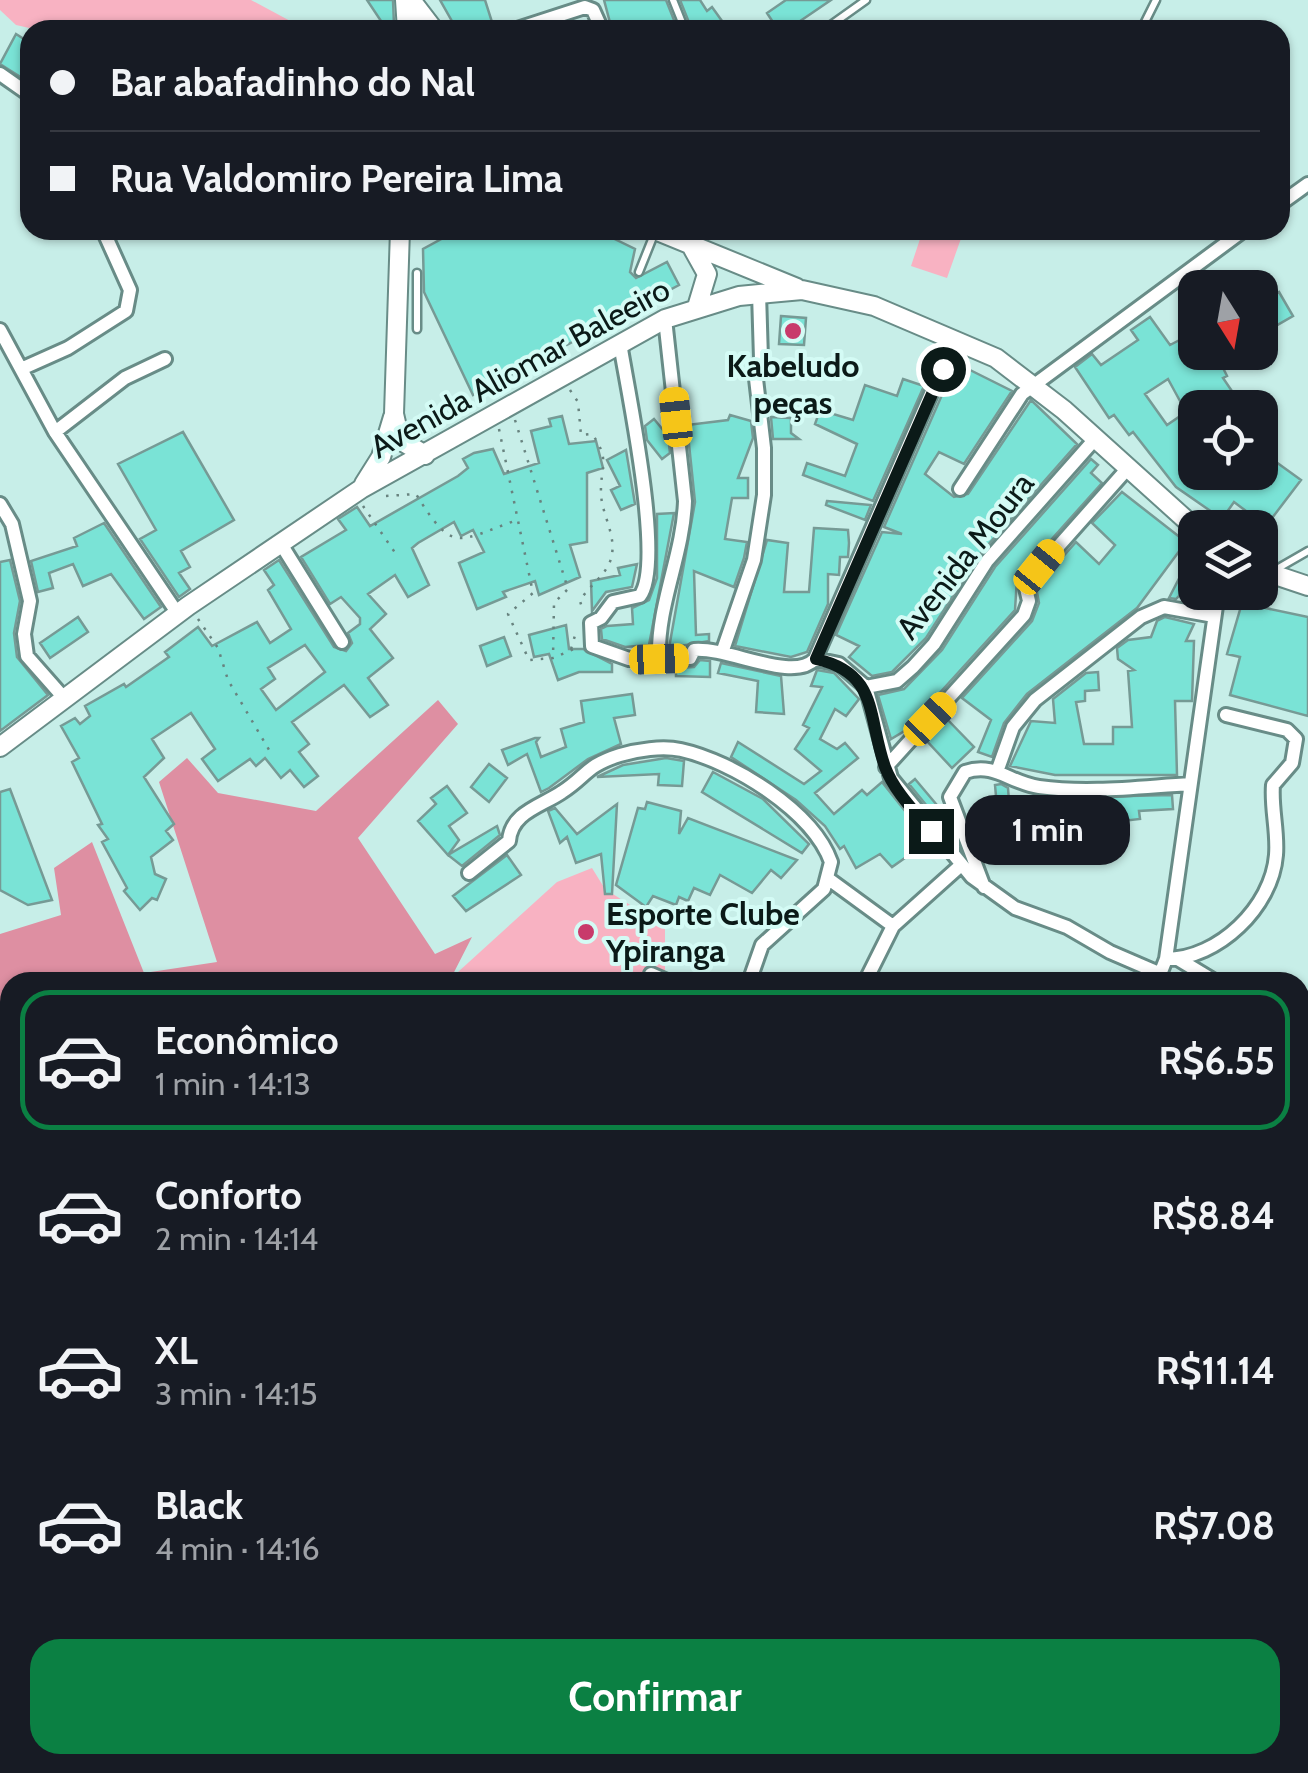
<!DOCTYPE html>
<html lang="pt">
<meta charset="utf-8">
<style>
body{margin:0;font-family:Cabin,sans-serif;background:#242831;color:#f1f3f6;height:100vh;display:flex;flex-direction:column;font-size:38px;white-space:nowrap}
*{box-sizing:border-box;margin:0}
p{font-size:32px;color:#9ea1a6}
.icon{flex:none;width:55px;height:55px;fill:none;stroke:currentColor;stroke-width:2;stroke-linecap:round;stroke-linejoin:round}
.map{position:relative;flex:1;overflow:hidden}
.sheet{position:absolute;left:0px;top:972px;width:1310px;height:802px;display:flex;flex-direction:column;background:#171b24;border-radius:30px 30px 0 0;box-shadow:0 2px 8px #0004}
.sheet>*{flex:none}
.top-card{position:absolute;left:20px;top:20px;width:1270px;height:220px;border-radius:30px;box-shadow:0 2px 8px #0004;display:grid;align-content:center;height:220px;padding:0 30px;background:#171b24}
.needle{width:65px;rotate:169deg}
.fabs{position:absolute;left:1178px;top:270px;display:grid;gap:20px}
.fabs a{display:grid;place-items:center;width:100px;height:100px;border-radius:20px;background:#171b24;box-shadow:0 2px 8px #0004;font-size:50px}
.end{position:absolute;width:45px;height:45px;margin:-22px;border:12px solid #0b1a18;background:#fff;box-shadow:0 0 0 5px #fff}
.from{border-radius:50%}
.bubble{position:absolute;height:70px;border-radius:30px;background:#171b24;box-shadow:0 2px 8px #0004;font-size:32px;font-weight:800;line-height:70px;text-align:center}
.car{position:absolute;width:30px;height:60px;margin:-30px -15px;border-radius:12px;box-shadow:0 0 8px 2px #0007;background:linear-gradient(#f5c518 24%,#345 0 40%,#f5c518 0 76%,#345 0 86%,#f5c518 0)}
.top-card b{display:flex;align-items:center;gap:35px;height:95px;font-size:38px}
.top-card b+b{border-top:2px solid #363941}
.top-card i{width:25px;height:25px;background:#f1f3f6}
ul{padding:18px 0 0;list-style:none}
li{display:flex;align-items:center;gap:30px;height:140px;margin:0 20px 15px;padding:0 10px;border:5px solid transparent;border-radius:30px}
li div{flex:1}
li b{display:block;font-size:38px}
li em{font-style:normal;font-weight:800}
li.selected{border-color:#0b8043}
li>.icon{width:90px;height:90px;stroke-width:1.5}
.cta{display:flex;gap:20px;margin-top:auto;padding:20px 30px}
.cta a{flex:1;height:115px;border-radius:30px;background:#0b8043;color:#fff;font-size:40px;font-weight:800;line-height:115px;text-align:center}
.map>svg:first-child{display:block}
.green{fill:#f8b2c2}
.forest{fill:#de8fa2}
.building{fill:#7ae3d6;stroke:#769a95;stroke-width:2.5;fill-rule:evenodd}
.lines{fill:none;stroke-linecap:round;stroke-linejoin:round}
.lane-casing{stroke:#688c87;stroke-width:11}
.street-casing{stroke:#688c87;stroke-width:18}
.secondary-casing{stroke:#688c87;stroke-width:22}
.path{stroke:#68837f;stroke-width:2.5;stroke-dasharray:2.5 8;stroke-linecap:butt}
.lane{stroke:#fff;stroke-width:6}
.street{stroke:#fff;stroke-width:12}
.secondary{stroke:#fff;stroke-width:18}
.route{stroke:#0b1a18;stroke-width:12}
.poi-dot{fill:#c83b6b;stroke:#d4fbf5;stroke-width:4}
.labels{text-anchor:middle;stroke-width:8;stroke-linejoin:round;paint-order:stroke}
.poi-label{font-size:32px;font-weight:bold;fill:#0b1a18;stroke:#d4fbf5}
.street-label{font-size:32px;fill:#0b1a18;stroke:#d4fbf5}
</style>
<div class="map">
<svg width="1308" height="1773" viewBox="0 0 1308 1773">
<rect width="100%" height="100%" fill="#c7eee8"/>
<path class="green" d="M0,0h251l43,23v7h-256l-22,-5 -16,-15z
M923,230h41l-17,48 -36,-12z
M592,868l13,21 41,26 4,-7 8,2 7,13v59h-218l110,-100z"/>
<path class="forest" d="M438,700l20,24 -100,114 77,116 37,-17 -23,45h-439v313l-10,-2v-174l9,-2 -9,-49v-134l61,-19 -7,-47 38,-26 52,131 73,-11 -58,-180 28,-24 31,35 98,18z
M1308,1567v199l-53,1 45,-2v-197z"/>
<path class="building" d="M367,0h26l1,25 -7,5z
M440,0h45l7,22 -19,8h-16z
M604,0h62l12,30h-66z
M680,0h20l7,11 5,-4 10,14 -14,9h-16z
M786,0h45l-44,30h-9l-11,-17z
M16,34l14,9v40l-30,-19z
M458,230h138l39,19 -5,23 6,6 31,-16 12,23 -206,110 -49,-103 -1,-43z
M1279,292l14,24 -33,19v-32z
M781,316l25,2 -2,27 -25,-1z
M1150,317l20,28 25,-13v20h20l12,24 -4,2 15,22 -11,8h-32v64h28l23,16 9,-11 6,5 15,-20 25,18 -35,46 -32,-24 -12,17 -46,-32 -43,-55 -4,3 -15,-20 -5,3 -34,-51 17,-13 9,11 37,-25 -7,-10zM1168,379l18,33 -19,13 -22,-31z
M956,363l56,28 -48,73 -25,-12 -14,22 29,23 14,-3 63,-94 46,44 -97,110 -54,84 -34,34 -20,4 -23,-19 10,-11 -23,-11 46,-103 20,2 -18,-7z
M903,379l21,7 -51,115 -70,-26 4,-12 38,13 12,-32 -42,-20 5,-14 33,10 12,-35 32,11z
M730,415l21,6 2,17 -15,40h10v20h-16l-7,41 22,3 -3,16 -10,29 -40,-16 2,64 13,-1v7l-40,7 26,-146 -8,-77 41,-5z
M562,416l7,28 27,-3 7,27 -16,5v69l-17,3 10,32 -41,18 -4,-14 -32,11 3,5 -29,12 -18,-46 25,-11 -11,-22 -12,6 -7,-14 -36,21 -6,5 17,37 -21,12 -13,-22 -27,19 18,20 -16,15 23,29 -25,20 20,27 -18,12 -26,-32 -52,37 17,22 -10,8 19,24 -14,11 -14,-17 -9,8 -16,-20 -9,8 -6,-7 -32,22 -16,-22 13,-10 -24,-36 -39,26 12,19 -20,19 30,47 -8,7 7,9 -22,17 4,17 11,5 -9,21 -5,-2 -12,12 -16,-19 3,-3 -25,-46 6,-3 -10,-14 4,-1 -30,-62 7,-4 -18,-32 14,-8 5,6 10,-8 -5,-10 39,-22 2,3 43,-30 -4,-5 33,-25 14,19 45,-24 13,21 21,-14 -23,-39 6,-5 -10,-15 15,-10 55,87 12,4 6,-8 -4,-10 12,-9v-6l-19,-21 -11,7 -29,-47 45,-27 -8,-11 19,-12 13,19 88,-50 10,-8 -5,-9 11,-6 19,-4 11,25 35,-11 -8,-32 20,-5 -2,-7zM305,645l20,27 -49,38 -15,-21 14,-10 -7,-11z
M771,417l20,1v15l8,6h-26z
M654,419l14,17 2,17 -8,6 -15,-19 -2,-14z
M183,432l51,88 -53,31 9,16 -11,6 11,16 -11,8 -39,-58 16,-9 -38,-66z
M626,450l9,54 -14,6 -10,-20 9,-4 -13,-26z
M1091,459l7,6 -7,8 11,10 -85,95 -2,32 -109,120 -15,9 -13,-44 26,-6 38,-39 53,-83z
M1122,492l64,50 -49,66 -110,86 -23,29 -12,34 -14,-5 13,-32 -29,-22 70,-77 7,-18 -3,-16 40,-45 23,22 16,-19 -23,-22z
M827,501l44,4 -6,15 -39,-15z
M674,513l-25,132 -24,2 -23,-8 -1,-10 6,-3 26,-2 -1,-16 17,-8 8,-22v-64z
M104,523l57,84 -17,12 -33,-45 -28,12 -10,-22 -24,9 4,15 -15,4 -7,-31 46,-15 -3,-8z
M814,528l34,2 1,13 -1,14h-8l-1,18 -11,-1v30l-21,48 -16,5 -56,-11 32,-106 21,3 -4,49h25z
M10,560l10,41 -6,32 3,24 31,38 -48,36v-169z
M637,564l-5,23 -26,5 -14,19 -1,-30 29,-6 -2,-7z
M1186,565l9,14 -19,20 -7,-1z
M1242,603l66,14v99l-78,-21 10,-38 -13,-3z
M78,617l10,15 -38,26 -10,-15z
M1165,617l29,7 -8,17h8l-2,60h-17l2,74h-122l-45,-9 21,-45 24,2 -2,-24 33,-26 12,-1 1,18 -14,1v10l-9,1 8,42h29v-17h19l-4,-56 6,-1 -16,-11 -1,-11 11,-8 23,-3 6,-16z
M566,625l3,24h14l29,15v8h-33l-21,8 -9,-26 -15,3 -5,-22z
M504,637l7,19 -24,10 -7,-20z
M700,660l10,1v16l-34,-1v-8l18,-1z
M721,663l60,13 3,38 -28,-2 2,-31 -40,-8z
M817,670l17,3 25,26 -13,17 -11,-7 -15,30 17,10 8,-6 13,15 -43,35 19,21 28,-24 5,5 15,-13 47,59 -37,26 -12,-13 -24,14 -12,-22 -4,3 -15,-23 -29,-26 -65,-43 7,-15 66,42 17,-13 -26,-22 14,-21 -6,-3 19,-38 -11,-1z
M632,694l3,21 -21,3 7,26 -33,15 -39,29 -8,4 -14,-38 -19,11 -6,-15 33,-12h4l-3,4 5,15 25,-10 -5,-18 23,-7 -3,-21z
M945,717l29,30 -22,21 -27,-29z
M666,758l18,3 -2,25 -24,-1 1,-11 -62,3 26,-12z
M489,764l18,14 -18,24 -18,-15z
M713,772l50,27 46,45 -7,9 -100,-61z
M915,779l32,38 2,16 -40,-49z
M1001,784l7,4 1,13 9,2 25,-5 129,-3 1,14 -34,2 1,8 -44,5 1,8 -16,2 -2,-10 -53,10h-17l-2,-10 -34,5 -3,-18 27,-4 -2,-22z
M447,786l20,27 -18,13 10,14 -11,15 -30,-34 18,-17 -5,-6z
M10,789l42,111 -24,5 -28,-15v-98z
M647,802l34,9 -2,23 9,-16 109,42 -16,18 -10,-8 -19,23 -32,-18 -10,20 -16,-7 -6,13 -9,-4 -3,8 -23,-9 -7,11 -30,-22 22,-77 7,1z
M617,804l-5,90h-7l-4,-40 -25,9 -9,-26 -7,6 -12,-32 7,-3 22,26z
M497,826l3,9 -38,31 -14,-11z
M507,855l14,20 -55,36 -13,-15z"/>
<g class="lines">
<g class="lane-casing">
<path id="lane" d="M673,0l12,30
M824,30l42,-30
M1141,30l15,-30
M639,272l16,-40
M417,329v-56
M1275,570l33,-19"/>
</g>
<g class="street-casing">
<path id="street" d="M514,30l71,-23 8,3 9,20
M0,74l30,21
M1280,204l28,-20
M0,330l55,102 123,182
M620,343c7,45 45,220 20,253l-27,6 -12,16 -10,5 1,23 37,13 61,-1 4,-8c35,-3 99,33 121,9l24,5 27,23
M21,369l47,-21 58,-37 4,-21 -27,-60
M55,432l70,-54 40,-19
M960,489l62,-95 222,-164
M0,504l12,20 18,77 -6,33 3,22 37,42
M281,544l61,98
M723,650l31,-90 10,-65v-47l-9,-78 6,-11 -2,-66
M659,659c-2,-55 24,-103 26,-158l-20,-182
M815,659l140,-320
M866,687l25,91 81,99 43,31 52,19 43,25 51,22
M866,687l31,-6 16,-14 21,-23 53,-83 108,-122
M886,767l138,-152 5,-14 -4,-17 103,-116
M998,769l15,-42 22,-27 106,-83 23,-10 50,9
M469,873l40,-32c2,-29 33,-35 53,-49 25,-16 23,-26 58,-37 17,-5 42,-9 61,-5 51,11 132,61 150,112l-7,27 -62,56 -13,37
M830,880l63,46
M984,887l-34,-90 15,-25c30,-10 45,11 74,15 50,7 101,0 151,-3
M1166,959c52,0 106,-52 110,-104 2,-24 -5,-47 -3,-70l19,-22 4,-24 -9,-9 -61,-15
M1178,959l38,23
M651,974l18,8
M865,982l28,-56 67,-60
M1157,982l9,-23 52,-367
M1300,1058l8,7
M1300,1081l8,-8
M0,1448h10
M0,1565h10
M0,1677h10
M148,1765v8
M424,1765l44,8
M632,1765l11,8
M748,1765l5,8
M862,1765l4,8
M995,1765l6,8
M1051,1765l4,8
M238,1773l3,-8
M565,1773l12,-8
M1147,1773l17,-8"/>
</g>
<g class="secondary-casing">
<path id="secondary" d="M405,0l2,30
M411,0l23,30
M400,230l-6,184 6,26 25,15
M655,230l142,58
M692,247l15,27 -10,33
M364,484l17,-27 12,-40
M1260,570l48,16
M0,747l188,-141 173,-117 304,-170 74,-23 63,-6 72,16 122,52 68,52 131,118"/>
</g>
<path class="path" d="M570,390l8,12 3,33 11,-1c19,26 8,33 9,60 1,23 19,46 8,70 -6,13 -22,24 -29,37l3,10
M515,420l53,169 -14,14 -1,55
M499,429l34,164 -25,21 21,46 24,-2 23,-10
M386,496l30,-2c37,60 40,48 101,26
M363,506l35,51
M198,619l20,29 10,32 44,75
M571,649l5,-17"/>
<use href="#lane" class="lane"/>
<use href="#street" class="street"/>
<use href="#secondary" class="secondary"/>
</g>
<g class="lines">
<path class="route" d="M931,831c-16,-19 -37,-40 -46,-64 -18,-51 -6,-94 -69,-108l127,-290"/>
</g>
<g class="poi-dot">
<circle cx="793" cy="331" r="10"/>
<circle cx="586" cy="932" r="10"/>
</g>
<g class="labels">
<g class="poi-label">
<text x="793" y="377">Kabeludo<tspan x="793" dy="37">peças</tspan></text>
<text x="606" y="925" text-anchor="start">Esporte Clube<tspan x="606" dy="37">Ypiranga</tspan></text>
</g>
<g class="street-label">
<text transform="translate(520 368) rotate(-29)" y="11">Avenida Aliomar Baleeiro</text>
<text transform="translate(965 556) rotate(-52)" y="11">Avenida Moura</text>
</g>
</g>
</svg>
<div class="fabs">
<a><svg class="needle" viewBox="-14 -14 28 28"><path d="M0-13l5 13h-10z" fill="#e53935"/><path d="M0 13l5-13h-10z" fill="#9ea1a6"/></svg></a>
<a><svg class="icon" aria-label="locate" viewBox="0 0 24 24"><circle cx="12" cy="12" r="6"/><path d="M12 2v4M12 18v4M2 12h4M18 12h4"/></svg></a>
<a><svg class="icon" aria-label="layers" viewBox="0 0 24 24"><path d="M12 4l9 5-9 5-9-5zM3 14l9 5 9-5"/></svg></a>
</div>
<i class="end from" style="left:943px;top:369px"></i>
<i class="end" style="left:931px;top:831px"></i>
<div class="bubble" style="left:965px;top:795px;width:165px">1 min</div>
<i class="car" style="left:676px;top:417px;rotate:354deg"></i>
<i class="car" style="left:1039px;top:567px;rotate:39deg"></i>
<i class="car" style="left:659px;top:659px;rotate:88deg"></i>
<i class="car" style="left:930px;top:719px;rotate:44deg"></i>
<div class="top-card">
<b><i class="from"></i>Bar abafadinho do Nal</b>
<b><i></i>Rua Valdomiro Pereira Lima</b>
</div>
<section class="sheet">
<ul>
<li class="selected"><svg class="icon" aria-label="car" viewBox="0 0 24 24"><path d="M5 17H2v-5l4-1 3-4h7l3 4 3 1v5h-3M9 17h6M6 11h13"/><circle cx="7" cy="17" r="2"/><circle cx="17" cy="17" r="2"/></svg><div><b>Econômico</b><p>1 min · 14:13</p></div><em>R$6.55</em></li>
<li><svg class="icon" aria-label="car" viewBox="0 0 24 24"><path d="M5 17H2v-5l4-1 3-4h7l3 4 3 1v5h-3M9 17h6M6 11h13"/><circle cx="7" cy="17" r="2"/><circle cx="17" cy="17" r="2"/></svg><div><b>Conforto</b><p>2 min · 14:14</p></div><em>R$8.84</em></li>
<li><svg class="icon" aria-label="car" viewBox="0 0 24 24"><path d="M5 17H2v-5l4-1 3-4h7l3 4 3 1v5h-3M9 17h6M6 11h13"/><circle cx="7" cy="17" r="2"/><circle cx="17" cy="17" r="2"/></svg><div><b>XL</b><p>3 min · 14:15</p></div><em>R$11.14</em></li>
<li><svg class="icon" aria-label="car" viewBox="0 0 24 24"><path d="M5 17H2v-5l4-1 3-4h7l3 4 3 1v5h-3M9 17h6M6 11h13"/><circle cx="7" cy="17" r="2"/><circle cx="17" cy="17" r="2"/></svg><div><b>Black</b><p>4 min · 14:16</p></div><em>R$7.08</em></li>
</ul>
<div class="cta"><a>Confirmar</a></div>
</section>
</div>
